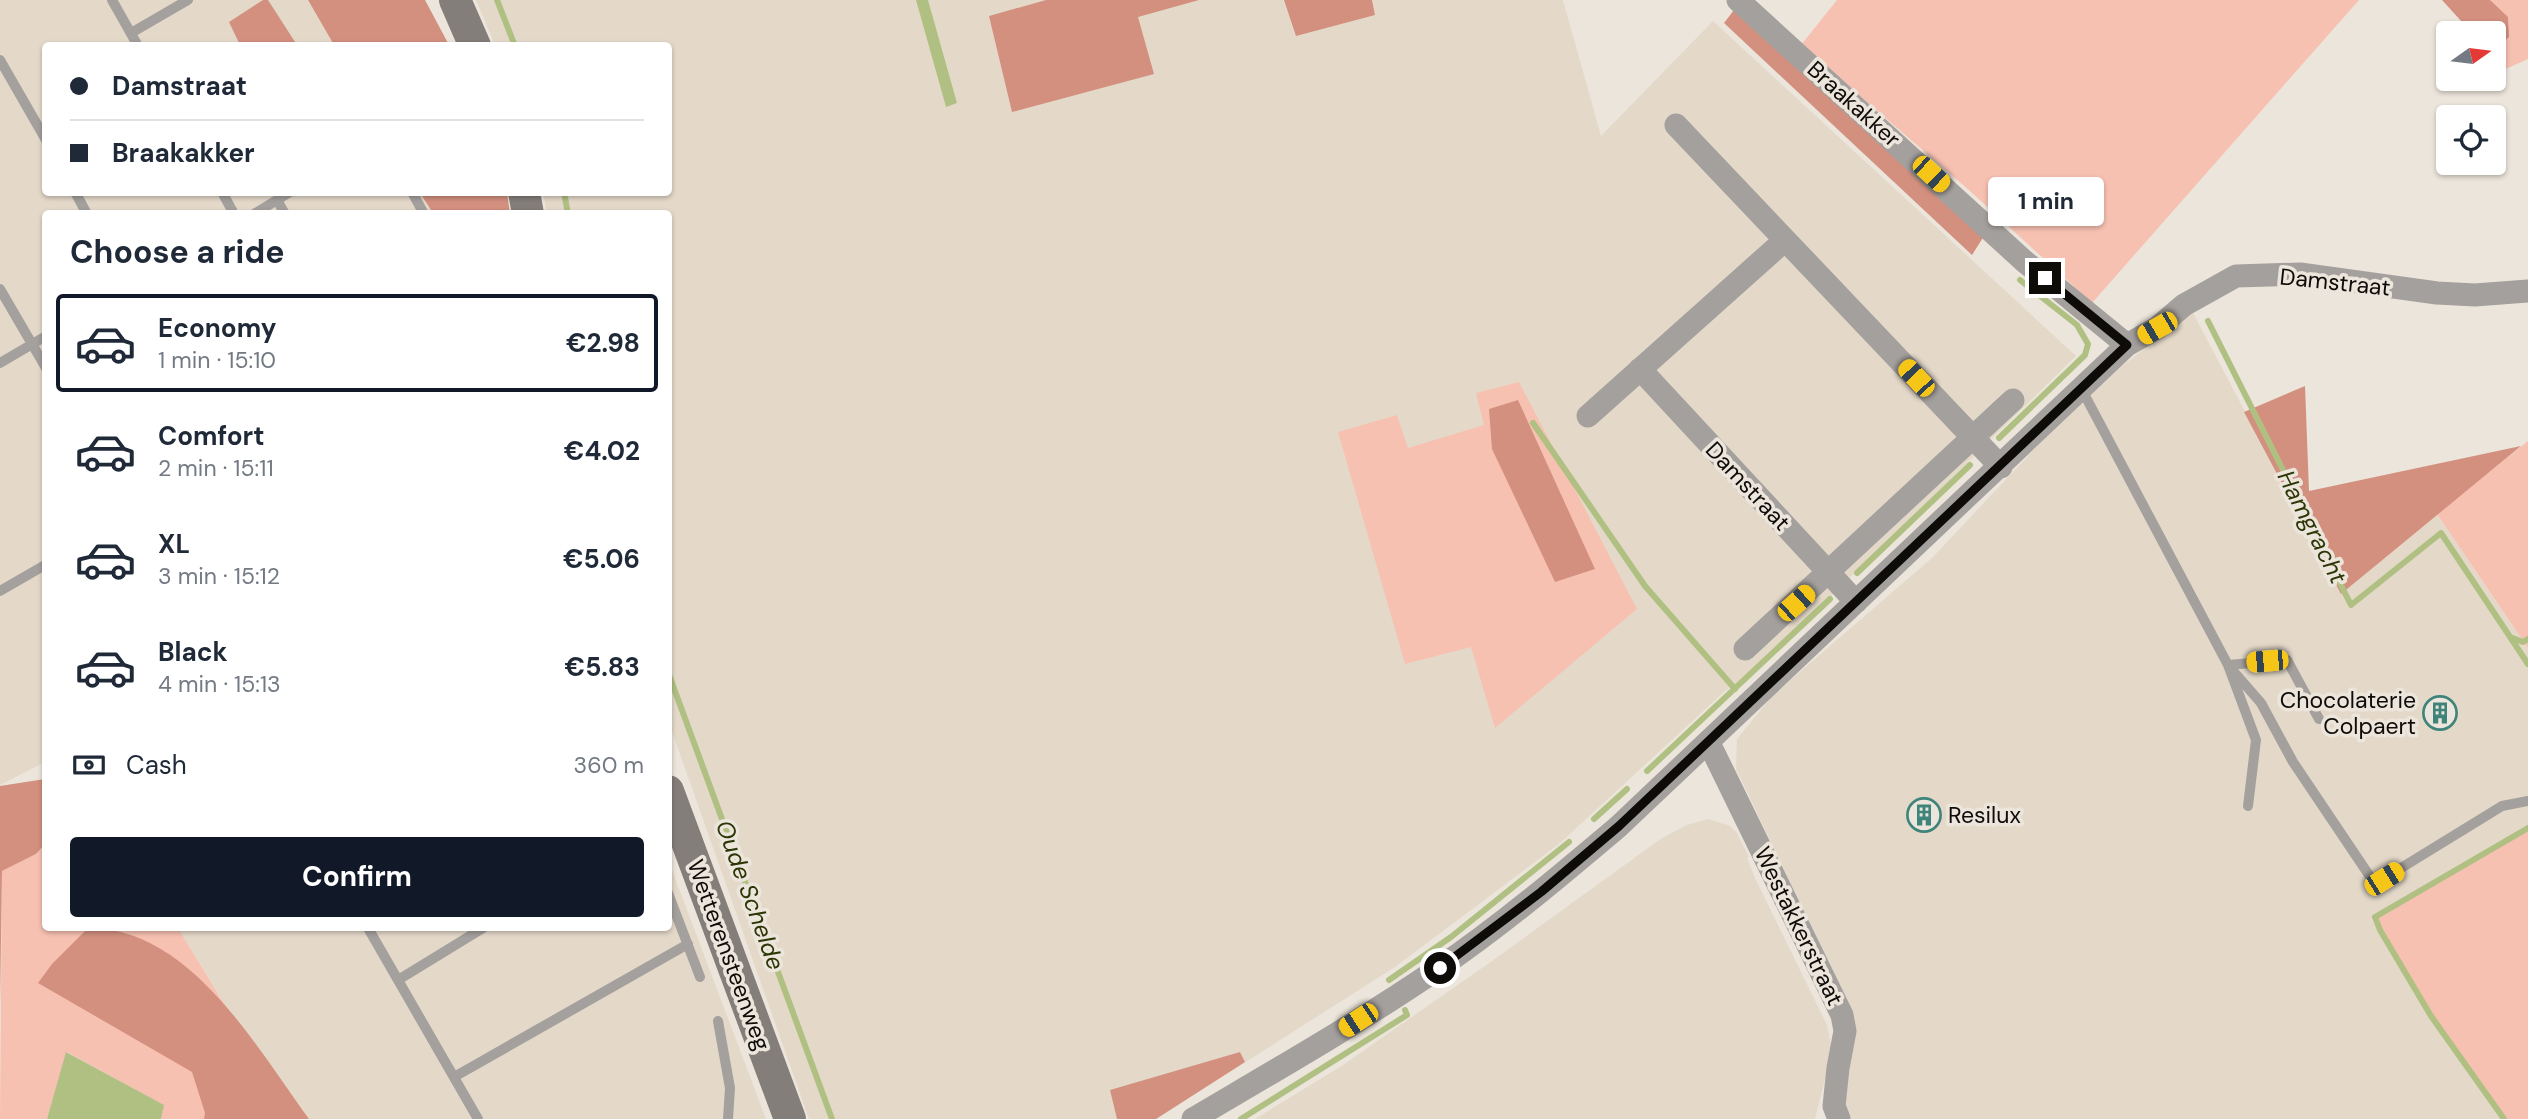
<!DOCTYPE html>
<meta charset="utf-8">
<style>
body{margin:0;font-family:"DM Sans",sans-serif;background:#f2f2f3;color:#1f2937;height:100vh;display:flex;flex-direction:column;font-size:26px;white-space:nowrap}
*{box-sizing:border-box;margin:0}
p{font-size:23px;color:#747a83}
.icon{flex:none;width:38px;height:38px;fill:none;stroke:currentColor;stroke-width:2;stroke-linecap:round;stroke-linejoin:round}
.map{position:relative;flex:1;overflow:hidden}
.drawer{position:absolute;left:42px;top:210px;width:630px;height:721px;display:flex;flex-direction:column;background:#fff;border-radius:7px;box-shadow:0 2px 5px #0004}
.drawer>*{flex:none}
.guide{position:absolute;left:42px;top:42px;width:630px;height:154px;border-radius:7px;box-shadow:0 2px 5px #0004;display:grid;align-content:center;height:154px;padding:0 28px;background:#fff}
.needle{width:46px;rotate:76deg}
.controls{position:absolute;left:2436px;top:21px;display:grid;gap:14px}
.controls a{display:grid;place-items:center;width:70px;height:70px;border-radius:7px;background:#fff;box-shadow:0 2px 5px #0004;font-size:35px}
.end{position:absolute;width:32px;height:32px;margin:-16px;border:9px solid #0e0c09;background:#fff;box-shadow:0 0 0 4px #fff}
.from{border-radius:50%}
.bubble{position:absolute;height:49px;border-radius:7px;background:#fff;box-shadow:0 2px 5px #0004;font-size:23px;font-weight:700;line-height:49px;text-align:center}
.car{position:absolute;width:21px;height:42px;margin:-21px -10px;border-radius:9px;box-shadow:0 0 5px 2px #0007;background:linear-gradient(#f5c518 24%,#345 0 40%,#f5c518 0 76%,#345 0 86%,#f5c518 0)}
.guide b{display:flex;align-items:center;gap:24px;height:66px;font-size:26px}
.guide b+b{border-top:2px solid #e0e1e3}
.guide i{width:18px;height:18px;background:#1f2937}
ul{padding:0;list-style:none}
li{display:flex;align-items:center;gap:21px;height:98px;margin:0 14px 10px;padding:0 14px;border:4px solid transparent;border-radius:7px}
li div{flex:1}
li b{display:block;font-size:26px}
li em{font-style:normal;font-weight:700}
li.active{border-color:#111827}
li>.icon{width:63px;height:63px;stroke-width:1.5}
h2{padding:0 28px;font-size:32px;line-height:84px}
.pay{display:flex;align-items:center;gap:18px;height:77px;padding:0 28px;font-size:26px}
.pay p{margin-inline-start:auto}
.action{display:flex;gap:14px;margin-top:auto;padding:14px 28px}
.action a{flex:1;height:80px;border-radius:7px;background:#111827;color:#fff;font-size:28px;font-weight:700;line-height:80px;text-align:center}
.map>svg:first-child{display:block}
.built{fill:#e4d9c9}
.green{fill:#f7c1b2}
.forest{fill:#d3907f}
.water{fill:#b0c082}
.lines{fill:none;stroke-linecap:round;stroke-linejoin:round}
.stream{stroke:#b0c082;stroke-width:6}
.lane{stroke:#a4a09d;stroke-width:10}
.street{stroke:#a4a09d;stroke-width:23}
.secondary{stroke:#847e7a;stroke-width:32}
.route{stroke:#0e0c09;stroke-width:9}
.labels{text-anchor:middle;stroke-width:7;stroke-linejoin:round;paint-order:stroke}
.street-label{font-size:23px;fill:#0e0c09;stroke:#ece5db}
.poi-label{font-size:23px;fill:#0e0c09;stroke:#ece5db;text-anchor:end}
.water-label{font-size:24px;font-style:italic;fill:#2d3706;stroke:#ece5db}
</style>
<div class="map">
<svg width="2528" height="1119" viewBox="0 0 2528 1119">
<rect width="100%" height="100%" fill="#ece5db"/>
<path class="built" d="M0,0h308l26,45 -288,1v146l374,1 13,20 -387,1 -1,548 -45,23z
M476,0h1087l38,136 112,-115 363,335 -315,309 -37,27 -165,152 -164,123 -239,152h-347l-140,-396 -1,-509 -121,-1 -4,-20 125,-1v-146l-173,-1z
M2192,311l149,283 96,-80 91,134v177l-157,93 50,84 81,117h-652l-5,-13 9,-90 -118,-247 1,-30 35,-43 160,-138 112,-119 77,-72z
M1708,819l22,7 7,7 12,24 -2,1 8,20 72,147 5,26 -17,68h-560l88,-54 149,-104 170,-123 25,-13z
M669,862l97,257h-457l-88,-120 -43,-71h490z"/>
<path class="green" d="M1837,0h522l-267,303 -122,-112 -169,-146z
M2490,0h38v59l-27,12 -7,-9v-10l15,-15z
M1519,382l118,227 -142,119 -24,-81 -66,17 -67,-232 59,-17 11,33 76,-23 -8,-32z
M2528,441v207l-91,-134z
M2528,825v294h-26l-81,-117 -50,-85z
M45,844l1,84h132l43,71 88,120h-148l2,-14 -96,-53 -20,67h-47l2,-248 34,-17z"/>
<path class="forest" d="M263,0h5l29,45h-57l-11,-23z
M308,0h117l24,45h-115z
M1046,0h153l-61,17 16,57 -142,38 -23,-96z
M1284,0h88l3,15 -79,21z
M2442,0h48l18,17 1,20 -15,15v-19h-22z
M1734,10l250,226 -12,19 -248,-232z
M420,193h87l3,20h-77z
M2305,386l4,105 212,-45 -180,148 -97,-182z
M1518,400l77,169 -40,13 -63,-133 -3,-40z
M45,779v65l-9,10 -34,17 -2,135v-220z
M88,928c102,-1 168,119 221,191h-105l1,-6 -13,-41 -154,-89 14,-19z
M1240,1052l5,10 -89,57h-39l-7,-29z"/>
<path class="water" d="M916,0h12l29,103 -11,4z
M66,1052l98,53 -3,14h-114z"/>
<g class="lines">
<path class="stream" d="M497,0l18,46
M564,192l4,22
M2208,321l143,284 90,-72 87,131
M1533,423l112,163 90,103
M1999,438l86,-83 3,-11 -11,-19 -57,-45
M1857,573l113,-108
M2510,637l13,5 5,-3
M668,672l164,447
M1647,771l183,-172
M1594,819l33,-30
M1389,980l62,-43 118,-95
M1241,1119l166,-104 -2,-5
M2504,1119l-73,-103 -51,-86 -5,-13 153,-89"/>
<path class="lane" d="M112,0l26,46
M131,33l57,-33
M0,60l46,80
M75,192l12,22
M222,192l12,22
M412,192l12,22
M277,200l8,14
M254,214l36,-22
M0,289l46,79
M0,363l46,-27
M2082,390l146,275 33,38 32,59 82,122 127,-78 26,-5
M0,591l45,-26
M2248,806l8,-66 -28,-75 59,-5 32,59
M668,893l32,84
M368,928l110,191
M398,980l85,-52
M718,1021l12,67 -2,31
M454,1077l234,-133"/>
<path class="street" d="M1738,0l286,261 103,84
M1676,125l325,342
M1640,369l216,233
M1588,416l197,-176
M1745,649l268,-249
M1709,743l133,272 3,16 -7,37 -4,38 5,13
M1193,1119c83,-49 167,-97 246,-151 63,-43 122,-93 180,-142l508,-481 30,-17 27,-23 52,-29 64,-2 137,19 38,2 53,-4"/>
<path class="secondary" d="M455,0l20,46
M524,192l4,22
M668,791l122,328"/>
</g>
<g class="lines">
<path class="route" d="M1440,968l101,-76 78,-66 508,-481 -82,-67"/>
</g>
<defs>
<g id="building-ring" transform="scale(1.75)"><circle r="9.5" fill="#ece5db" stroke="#3e847a" stroke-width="1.5"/><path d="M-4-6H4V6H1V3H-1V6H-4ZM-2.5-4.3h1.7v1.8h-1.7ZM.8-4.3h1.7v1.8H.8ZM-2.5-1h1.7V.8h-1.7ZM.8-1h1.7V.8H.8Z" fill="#3e847a"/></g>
</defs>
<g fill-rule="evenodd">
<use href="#building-ring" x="2440" y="713"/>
<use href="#building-ring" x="1924" y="815"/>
</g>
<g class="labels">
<g class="street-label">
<text transform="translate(1854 104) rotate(42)" y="8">Braakakker</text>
<text transform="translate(2335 282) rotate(6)" y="8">Damstraat</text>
<text transform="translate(1748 486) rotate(47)" y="8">Damstraat</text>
<text transform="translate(1799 926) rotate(64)" y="8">Westakkerstraat</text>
<text transform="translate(729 955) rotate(70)" y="8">Wetterensteenweg</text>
</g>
<g class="poi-label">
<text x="2416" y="708">Chocolaterie<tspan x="2416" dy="26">Colpaert</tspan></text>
<text x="1948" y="823" text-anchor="start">Resilux</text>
</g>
<g class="water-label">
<text transform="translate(2312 527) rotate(63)" y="8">Hamgracht</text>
<text transform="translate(750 895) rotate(70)" y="8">Oude Schelde</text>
</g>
</g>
</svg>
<div class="controls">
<a><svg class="needle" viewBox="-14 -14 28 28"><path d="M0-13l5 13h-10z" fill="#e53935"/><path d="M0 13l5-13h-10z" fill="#747a83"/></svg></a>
<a><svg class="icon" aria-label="locate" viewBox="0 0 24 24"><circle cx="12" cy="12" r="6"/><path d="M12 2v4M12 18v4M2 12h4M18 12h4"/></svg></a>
</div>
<i class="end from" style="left:1440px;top:968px"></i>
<i class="end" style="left:2045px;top:278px"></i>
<div class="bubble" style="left:1988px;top:177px;width:116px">1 min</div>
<i class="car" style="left:1931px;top:174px;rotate:133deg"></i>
<i class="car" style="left:2157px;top:328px;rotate:240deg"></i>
<i class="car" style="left:1916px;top:378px;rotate:317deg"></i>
<i class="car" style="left:1796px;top:603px;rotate:48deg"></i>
<i class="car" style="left:2267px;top:661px;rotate:265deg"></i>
<i class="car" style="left:2384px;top:879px;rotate:58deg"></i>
<i class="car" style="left:1358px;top:1020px;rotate:237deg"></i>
<div class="guide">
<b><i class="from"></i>Damstraat</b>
<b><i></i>Braakakker</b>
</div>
<section class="drawer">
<h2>Choose a ride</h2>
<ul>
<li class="active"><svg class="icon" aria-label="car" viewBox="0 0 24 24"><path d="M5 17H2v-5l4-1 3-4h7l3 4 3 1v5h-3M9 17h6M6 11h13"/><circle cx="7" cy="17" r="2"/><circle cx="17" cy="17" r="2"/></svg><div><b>Economy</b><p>1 min · 15:10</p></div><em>€2.98</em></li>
<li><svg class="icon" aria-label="car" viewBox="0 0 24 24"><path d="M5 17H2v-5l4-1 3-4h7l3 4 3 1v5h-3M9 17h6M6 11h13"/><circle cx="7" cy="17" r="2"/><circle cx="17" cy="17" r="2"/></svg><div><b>Comfort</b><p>2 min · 15:11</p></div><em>€4.02</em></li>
<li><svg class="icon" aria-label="car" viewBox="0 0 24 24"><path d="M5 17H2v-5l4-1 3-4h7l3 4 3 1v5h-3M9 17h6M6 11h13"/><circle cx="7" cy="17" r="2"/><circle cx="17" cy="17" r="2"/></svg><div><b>XL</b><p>3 min · 15:12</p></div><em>€5.06</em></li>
<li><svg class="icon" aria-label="car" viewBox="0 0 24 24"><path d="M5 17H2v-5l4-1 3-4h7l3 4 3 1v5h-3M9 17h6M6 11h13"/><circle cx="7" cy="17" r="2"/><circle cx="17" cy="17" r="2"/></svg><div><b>Black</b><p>4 min · 15:13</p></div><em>€5.83</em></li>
</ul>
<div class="pay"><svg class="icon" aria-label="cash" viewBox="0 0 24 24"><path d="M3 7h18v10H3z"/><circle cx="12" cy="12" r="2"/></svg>Cash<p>360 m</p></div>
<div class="action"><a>Confirm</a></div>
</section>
</div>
